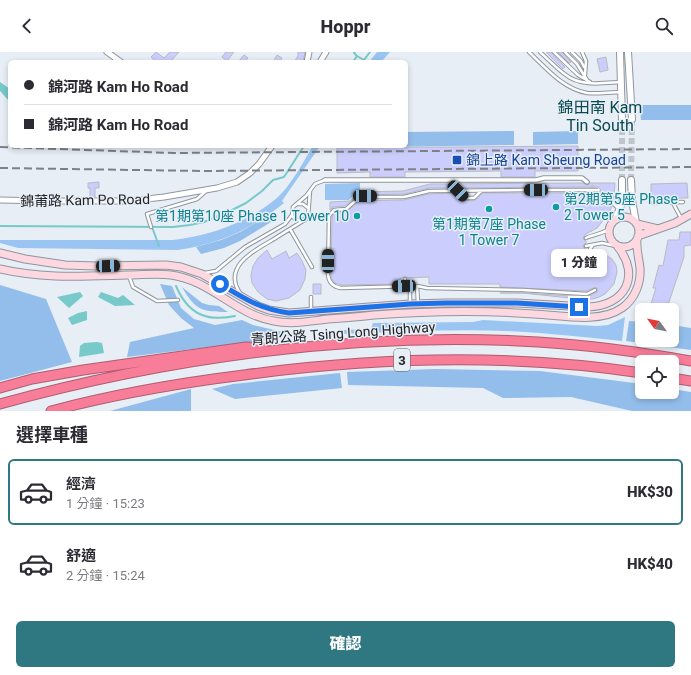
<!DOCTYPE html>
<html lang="zh-TW">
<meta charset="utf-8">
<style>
body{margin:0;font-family:Roboto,"Noto Sans TC",sans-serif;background:#f7f7f7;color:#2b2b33;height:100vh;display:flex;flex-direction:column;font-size:15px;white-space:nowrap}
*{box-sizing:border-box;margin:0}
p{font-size:13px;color:#7c7c81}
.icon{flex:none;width:22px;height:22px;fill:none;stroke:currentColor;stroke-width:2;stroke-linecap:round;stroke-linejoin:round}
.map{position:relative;height:359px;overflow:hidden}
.sheet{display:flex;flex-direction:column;background:#fff;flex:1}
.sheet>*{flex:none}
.guide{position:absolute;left:8px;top:8px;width:400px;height:88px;border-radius:6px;box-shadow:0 2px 6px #0003;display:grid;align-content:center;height:88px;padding:0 16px;background:#fff}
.needle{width:26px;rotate:303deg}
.buttons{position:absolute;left:635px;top:251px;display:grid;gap:8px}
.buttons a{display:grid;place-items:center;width:44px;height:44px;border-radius:6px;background:#fff;box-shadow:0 2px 6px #0003;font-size:20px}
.end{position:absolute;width:18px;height:18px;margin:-9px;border:5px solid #1a73e8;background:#fff;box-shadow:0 0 0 2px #fff}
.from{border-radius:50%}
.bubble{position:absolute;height:28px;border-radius:6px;background:#fff;box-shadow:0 2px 6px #0003;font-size:13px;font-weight:800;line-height:28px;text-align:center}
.car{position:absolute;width:12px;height:24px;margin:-12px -6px;border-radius:5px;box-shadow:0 0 3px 1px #0007;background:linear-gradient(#222 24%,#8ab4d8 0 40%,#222 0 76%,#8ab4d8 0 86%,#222 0)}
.guide b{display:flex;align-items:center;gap:14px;height:38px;font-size:15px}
.guide b+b{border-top:1px solid #e1e1e2}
.guide i{width:10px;height:10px;background:#2b2b33}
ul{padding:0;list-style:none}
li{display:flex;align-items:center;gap:12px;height:66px;margin:0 8px 6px;padding:0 8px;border:2px solid transparent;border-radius:6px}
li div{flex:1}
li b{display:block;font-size:15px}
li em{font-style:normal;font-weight:800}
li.on{border-color:#307881}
li>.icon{width:36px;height:36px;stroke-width:1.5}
h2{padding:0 16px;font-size:18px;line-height:48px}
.action{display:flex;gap:8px;margin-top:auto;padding:8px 16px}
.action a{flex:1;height:46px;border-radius:6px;background:#307881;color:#fff;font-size:16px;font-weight:800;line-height:46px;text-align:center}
header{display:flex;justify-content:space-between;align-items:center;height:52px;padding:0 16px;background:#fff;font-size:18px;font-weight:800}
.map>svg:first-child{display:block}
.green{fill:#9ac5f2}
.forest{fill:#93beeb}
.water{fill:#78c9c9}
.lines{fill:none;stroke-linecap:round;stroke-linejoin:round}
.stream{stroke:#78c9c9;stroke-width:2}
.building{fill:#cbcefc;stroke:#b9bac3}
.pedestrian-tunnel{stroke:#bfc5cc;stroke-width:3.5;stroke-dasharray:3.5 2;stroke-linecap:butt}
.tertiary-tunnel{stroke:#bfc5cc;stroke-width:6;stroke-dasharray:6 3;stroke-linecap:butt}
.service-casing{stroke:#90969e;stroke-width:4.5}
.pedestrian-casing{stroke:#90969e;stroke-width:5.5}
.minor-casing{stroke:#90969e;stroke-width:7}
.tertiary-casing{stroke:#90969e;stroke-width:8}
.secondary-casing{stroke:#90969e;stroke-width:9}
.motorway-casing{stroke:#ad5e70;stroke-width:11}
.service{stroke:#fff;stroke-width:2.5}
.pedestrian{stroke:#fff;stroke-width:3.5}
.minor{stroke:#fff;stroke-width:5}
.tertiary{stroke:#fff;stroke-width:6}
.secondary{stroke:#fdd8e0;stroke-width:7}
.motorway{stroke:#f87d98;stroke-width:9}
.rail{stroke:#7d8186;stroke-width:2;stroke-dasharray:8 4;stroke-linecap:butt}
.service-bridge-casing{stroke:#90969e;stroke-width:4.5;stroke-linecap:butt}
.service-bridge{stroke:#fff;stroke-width:2.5}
.route{stroke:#1a73e8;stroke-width:5}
.transit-dot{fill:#1a4fb4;stroke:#e7eef6;stroke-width:1.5}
.culture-dot{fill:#0f9aa8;stroke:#e7eef6;stroke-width:1.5}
.labels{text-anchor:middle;stroke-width:3;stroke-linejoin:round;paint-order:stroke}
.shield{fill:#e7eef6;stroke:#5c6064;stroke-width:1}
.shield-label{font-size:13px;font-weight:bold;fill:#212326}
.transit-label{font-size:14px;fill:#164399;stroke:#e7eef6;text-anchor:start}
.culture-label{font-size:14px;fill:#0d838f;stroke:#e7eef6;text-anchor:start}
.street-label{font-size:14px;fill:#212326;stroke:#e7eef6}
.quarter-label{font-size:16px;fill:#08484f;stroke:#e7eef6}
</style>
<header><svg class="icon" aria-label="back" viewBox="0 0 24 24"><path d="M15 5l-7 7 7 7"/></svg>Hoppr<svg class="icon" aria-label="search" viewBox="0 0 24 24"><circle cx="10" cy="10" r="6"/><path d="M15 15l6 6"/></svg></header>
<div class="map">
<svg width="691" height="359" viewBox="0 0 691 359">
<rect width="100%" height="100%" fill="#e7eef6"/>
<path class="green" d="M377,0h13l-9,10h-12z
M313,94h7l-38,55 2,2c-32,26 -66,41 -106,47l-160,-2 -18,-5v-3h173c37,-4 76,-18 105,-43 14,-13 25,-35 35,-51z
M360,131v7l-11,10h-24v-16z
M625,265l-3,24c-39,-4 -77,-8 -116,-10 -54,-2 -108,1 -163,3v-4l28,-1 2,-6 100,-1 10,-2 114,6 11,-1z"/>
<path class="forest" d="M640,53h51v15h-50z
M514,79v14l-125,2 17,-1v-14z
M578,79v13l-45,1v-13z
M268,164l3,6 -31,19 -16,7 -23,6 -5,-7 25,-7 19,-8z
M160,232l12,2 9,22 13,11 21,6 27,-5 11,5 47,11 -173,21 3,-15 64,-14 -13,-10 -12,-13z
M0,233l46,14 26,63 -72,19z
M182,235l20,16 7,2 10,1 9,6c-26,0 -33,-2 -46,-25z
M629,269l13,1v18h30v-15l19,3v22l-65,-9z
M436,317l104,2 102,13v8h30v-3l19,3v19h-59l-61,-14 -68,1 -20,-10 -135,-3 -1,-13z
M340,321l2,15 -107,11 -23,-10 21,-5z
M191,337v22h-81z"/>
<path class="water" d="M0,30l10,7v13l-10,-11z
M80,240l3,4 -14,12 -12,-11z
M101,240l17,6 5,-3 12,10 -20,1 -17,-9z
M87,259v9l-15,5 -4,-7 10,-5z
M97,290l5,1 2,10 -25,4 1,-11 4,-3z"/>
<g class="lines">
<path class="stream" d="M357,4l7,4 6,-8
M353,10l4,-6 -3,-3 1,-1
M0,174l173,1 17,-2 14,-3 28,-12 14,-7 16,-12 11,-11 11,-3 20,-31
M152,175l7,19
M176,234c12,28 30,36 59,30"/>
</g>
<path class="building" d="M156,0l8,6 6,-6h9l-9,10h-14l-5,-5z
M226,0h8l-7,9 -5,-4z
M298,0h7l-2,10h-9l4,-6z
M546,0h5l14,15 -2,2z
M558,0h4l9,10 -2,1z
M244,3l4,3 -3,4h-7z
M277,3l5,3 -2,4h-7z
M606,5l2,13 -8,2 -3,-13z
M578,94v25h-43v6h-34v-6l-96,1v5h-35v-5l-33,1v-25z
M99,130v6h-4v9h-5v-9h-2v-5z
M583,131l4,2 3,-2h25l-1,15 -1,2 -3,2 2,4 -3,7 -12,15 -11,6 -3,3 1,3 2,1v2l-3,2 1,3 5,4 4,-2 8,2 11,7 4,6 1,7 -3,12 -9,10 -6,3 -6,2h-14l-56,-6h-23h23l64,4 10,-5 1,-3 -2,-2 -10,4 -86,-4v-3h-71v-7l-21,1 -3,-2 -5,3v5l-59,1 -6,-2 -3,-4 -1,-4 1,-58 3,-4 12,-2 13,-10 44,-1 25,-6 28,-1 7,7 10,1 9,-8h115l3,-3 -3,-3 -169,1 -25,6 -45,1 -14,11 -12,1 -3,3v-8l20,-1 9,-9 44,-1 27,-7z
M687,131l1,15h-37v-14z
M680,180h11v13l-7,1v11l-16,48 7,5h-26l7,-22h-3l6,-23 4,1 5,-26h11z
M267,198l5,9 14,-8 3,7 8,-5 5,8 4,9 -1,9 -5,11 -11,8 -13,3 -9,-2 -9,-7 -6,-9 -1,-8 2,-9 5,-8z
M313,232h8v10h-8z"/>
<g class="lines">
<path class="pedestrian-tunnel" d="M587,130l26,21"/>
<path class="tertiary-tunnel" d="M622,68v60
M631,128l1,-61"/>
<g class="service-casing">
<path id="service" d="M529,0c17,16 34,37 58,41 11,1 23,-1 35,-1
M540,0c9,8 17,17 26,23 15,12 37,8 55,7
M554,0l24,23 12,7
M565,0l12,12 10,16
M572,0l9,9 3,6
M582,0l4,9 -1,14
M523,138l-94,1 -25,6h-39l-6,1 -13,11 -12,1 -5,6 -1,59c1,8 5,12 13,13l76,-2 10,2 96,2 64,4 8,-4
M458,139l7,7h9l7,-7
M653,151l30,-1
M673,151l8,15
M297,152h6l5,4
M292,164l3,3 6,2 7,-4 2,-26
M151,175l-4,-13 50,-15 9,-8
M290,177l22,38
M586,186c8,-4 18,-4 24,-10
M586,194l16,-3 14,3
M590,197l3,-4
M205,221l11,-2 29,-24 40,-23 7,-9 1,-8 13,-11 9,-12 10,-4
M129,224l4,11 24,14 21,-1
M405,234v-7
M410,234v18
M417,234l1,17
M240,241c-18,-27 15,-43 34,-54 11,-7 21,-13 32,-20
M311,245v13"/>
</g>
<g class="pedestrian-casing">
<path id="pedestrian" d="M325,128h211l8,-2h38l5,4
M613,151l7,6"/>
</g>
<g class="minor-casing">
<path id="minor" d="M107,0l14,10
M307,10l2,-10
M320,10l6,-10
M0,148l46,1h84l34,-4 53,-9 20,-6 13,-9 9,-9 13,-18"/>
</g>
<g class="tertiary-casing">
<path id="tertiary" d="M620,0l2,68
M628,0l4,67
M631,128l1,20 4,23
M615,168l7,-17v-23"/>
</g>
<g class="secondary-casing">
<path id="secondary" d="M609 180a15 15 0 1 1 30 0a15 15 0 1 1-30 0Z
M637,172l21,5
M638,184l37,-13 16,-9
M0,201l25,6 40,6 31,1 70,-1 15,2 21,7 56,32 11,4 20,3 121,-9 36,-1h71l71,4c37,-1 53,-31 30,-60
M0,217c42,10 85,7 128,6 14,0 29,-2 43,0 39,5 65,40 103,46 18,4 36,0 54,-2 15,-1 30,-2 46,-4 53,-4 107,-5 160,-1 27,1 65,10 88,-6 13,-9 19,-25 18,-40 -1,-10 -4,-19 -3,-29"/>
</g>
<g class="motorway-casing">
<path id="motorway" d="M672,326l19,3
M0,336l32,-9 51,-9 163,-23 17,1
M0,352c171,-47 360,-73 538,-62 51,3 102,10 153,19
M51,359c64,-17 128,-28 193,-36 133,-18 265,-22 398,-2"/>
</g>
<use href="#service" class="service"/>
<use href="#pedestrian" class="pedestrian"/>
<use href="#minor" class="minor"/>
<use href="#tertiary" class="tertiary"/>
<use href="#secondary" class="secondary"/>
<use href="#motorway" class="motorway"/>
<path class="rail" d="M0,95l174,6 517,-4
M0,116l204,3 487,-4"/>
<g class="service-bridge-casing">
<path id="service-bridge" d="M523,138h75"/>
</g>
<use href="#service-bridge" class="service-bridge"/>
</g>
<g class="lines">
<path class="route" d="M220,232c25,15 40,25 69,29l121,-9 36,-1h71l62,4"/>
</g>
<rect class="transit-dot" x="452" y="103" width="10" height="10" rx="2"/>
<g class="culture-dot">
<circle cx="556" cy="155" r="4"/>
<circle cx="489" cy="157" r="4"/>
<circle cx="357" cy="164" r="4"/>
</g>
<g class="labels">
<rect class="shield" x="394" y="297" width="16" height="22" rx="3"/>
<g class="shield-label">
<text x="402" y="313">3</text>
</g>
<g class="transit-label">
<text x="466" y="113">錦上路 Kam Sheung Road</text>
</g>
<g class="culture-label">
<text x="564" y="152">第2期第5座 Phase<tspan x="564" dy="16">2 Tower 5</tspan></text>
<text x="349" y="169" text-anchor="end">第1期第10座 Phase 1 Tower 10</text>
<text x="489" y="177" text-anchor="middle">第1期第7座 Phase<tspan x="489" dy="16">1 Tower 7</tspan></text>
</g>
<g class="street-label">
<text transform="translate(85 148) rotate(-1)" y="5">錦莆路 Kam Po Road</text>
<text transform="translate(343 281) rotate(-4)" y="5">青朗公路 Tsing Long Highway</text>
</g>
<g class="quarter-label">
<text x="600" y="61">錦田南 Kam<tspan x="600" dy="18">Tin South</tspan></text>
</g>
</g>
</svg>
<div class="buttons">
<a><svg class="needle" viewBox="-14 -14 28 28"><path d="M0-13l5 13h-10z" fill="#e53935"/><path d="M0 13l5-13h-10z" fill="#7c7c81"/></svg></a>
<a><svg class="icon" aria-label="locate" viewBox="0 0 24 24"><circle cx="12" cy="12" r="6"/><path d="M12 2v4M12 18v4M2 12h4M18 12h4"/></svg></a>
</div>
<i class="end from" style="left:220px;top:232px"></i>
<i class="end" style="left:579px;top:255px"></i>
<div class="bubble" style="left:551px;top:197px;width:56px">1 分鐘</div>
<i class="car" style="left:536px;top:138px;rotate:270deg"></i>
<i class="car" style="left:458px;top:139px;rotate:135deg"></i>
<i class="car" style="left:365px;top:144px;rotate:90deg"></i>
<i class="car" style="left:328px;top:209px;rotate:0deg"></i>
<i class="car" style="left:108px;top:214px;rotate:88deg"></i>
<i class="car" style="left:404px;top:234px;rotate:268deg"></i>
<div class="guide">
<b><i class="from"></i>錦河路 Kam Ho Road</b>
<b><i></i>錦河路 Kam Ho Road</b>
</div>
</div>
<section class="sheet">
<h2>選擇車種</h2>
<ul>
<li class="on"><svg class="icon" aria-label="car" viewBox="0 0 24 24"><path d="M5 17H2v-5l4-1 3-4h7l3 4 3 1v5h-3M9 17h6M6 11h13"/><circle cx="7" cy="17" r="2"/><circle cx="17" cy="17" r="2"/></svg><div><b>經濟</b><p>1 分鐘 · 15:23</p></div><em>HK$30</em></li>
<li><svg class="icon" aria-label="car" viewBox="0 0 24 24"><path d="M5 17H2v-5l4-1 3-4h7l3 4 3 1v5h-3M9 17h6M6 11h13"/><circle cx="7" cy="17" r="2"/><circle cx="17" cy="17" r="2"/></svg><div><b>舒適</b><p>2 分鐘 · 15:24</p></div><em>HK$40</em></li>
</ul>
<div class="action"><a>確認</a></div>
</section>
